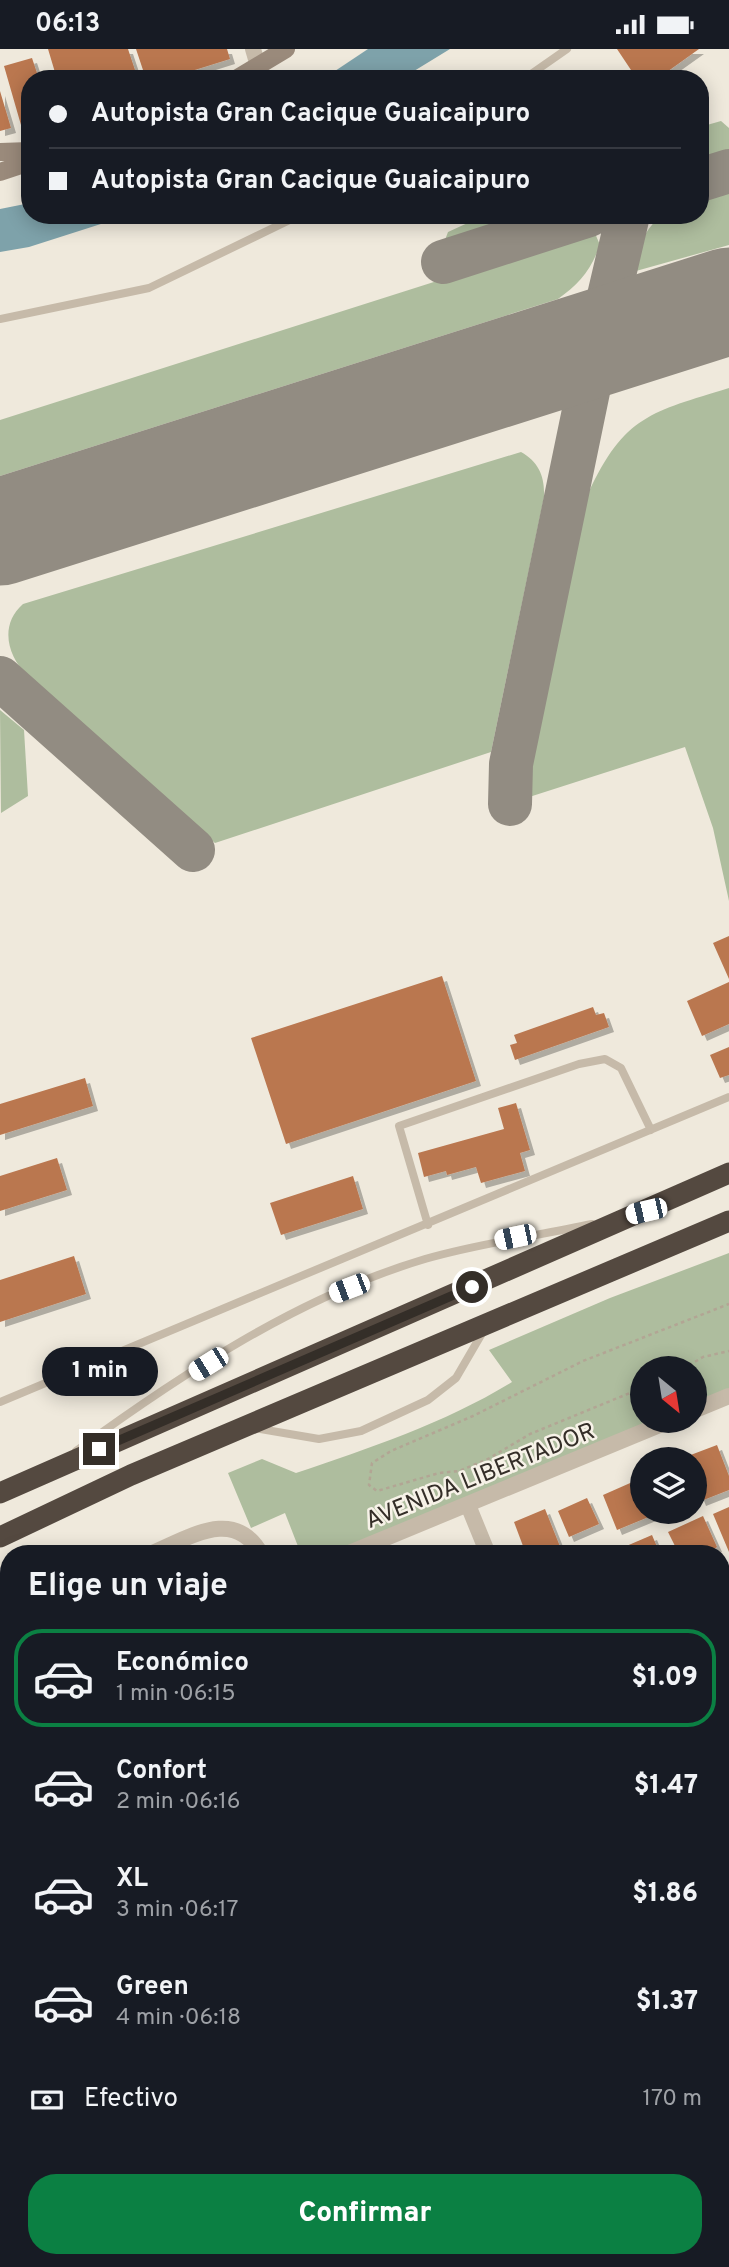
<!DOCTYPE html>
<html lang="es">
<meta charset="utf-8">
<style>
body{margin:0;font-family:Overpass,sans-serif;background:#242831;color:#f1f3f6;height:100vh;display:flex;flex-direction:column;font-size:26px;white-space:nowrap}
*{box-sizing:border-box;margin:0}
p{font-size:23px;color:#9ea1a6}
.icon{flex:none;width:38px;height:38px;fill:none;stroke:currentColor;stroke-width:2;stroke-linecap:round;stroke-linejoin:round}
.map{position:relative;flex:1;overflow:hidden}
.panel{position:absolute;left:0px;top:1496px;width:730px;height:723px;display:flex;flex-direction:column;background:#171b24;border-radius:28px 28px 0 0;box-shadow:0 4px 18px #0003}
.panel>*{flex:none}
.guide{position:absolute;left:21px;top:21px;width:688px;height:154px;border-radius:28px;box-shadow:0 4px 18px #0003;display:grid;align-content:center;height:154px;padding:0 28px;background:#171b24}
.needle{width:46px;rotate:150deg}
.fabs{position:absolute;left:630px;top:1307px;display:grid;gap:14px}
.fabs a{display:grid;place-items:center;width:77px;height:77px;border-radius:50%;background:#171b24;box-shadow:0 4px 18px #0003;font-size:35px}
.end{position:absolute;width:32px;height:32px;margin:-16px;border:9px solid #342e28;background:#fff;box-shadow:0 0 0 4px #fff}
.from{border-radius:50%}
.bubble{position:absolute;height:49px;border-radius:24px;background:#171b24;box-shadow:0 4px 18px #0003;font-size:23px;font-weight:800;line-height:49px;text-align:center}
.car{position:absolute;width:21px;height:42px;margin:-21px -10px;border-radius:9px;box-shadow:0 0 5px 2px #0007;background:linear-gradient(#fff 24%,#345 0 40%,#fff 0 76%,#345 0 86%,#fff 0)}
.guide b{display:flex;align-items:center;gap:24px;height:66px;font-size:26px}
.guide b+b{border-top:2px solid #363941}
.guide i{width:18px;height:18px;background:#f1f3f6}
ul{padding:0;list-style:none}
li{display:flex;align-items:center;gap:21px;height:98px;margin:0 14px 10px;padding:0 14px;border:4px solid transparent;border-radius:28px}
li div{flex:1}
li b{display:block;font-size:26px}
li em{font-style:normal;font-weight:800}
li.on{border-color:#0b8043}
li>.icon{width:63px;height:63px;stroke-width:1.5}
h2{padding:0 28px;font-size:32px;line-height:84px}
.pay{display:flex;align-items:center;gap:18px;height:77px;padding:0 28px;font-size:26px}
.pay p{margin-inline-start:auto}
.button{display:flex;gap:14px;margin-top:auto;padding:14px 28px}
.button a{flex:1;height:80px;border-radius:28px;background:#0b8043;color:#fff;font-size:28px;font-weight:800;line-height:80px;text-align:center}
.status{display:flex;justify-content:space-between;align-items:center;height:49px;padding:0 35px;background:#171b24;direction:ltr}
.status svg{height:19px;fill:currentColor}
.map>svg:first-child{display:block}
.green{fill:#aebd9e}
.water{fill:#7ea2aa}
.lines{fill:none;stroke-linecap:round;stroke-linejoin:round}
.stream{stroke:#7ea2aa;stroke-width:4.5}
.taxiway{stroke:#928c82;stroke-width:44}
.runway{stroke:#928c82;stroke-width:107}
.building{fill:#ba7750;filter:url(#shadow)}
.path{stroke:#b2a594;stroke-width:2.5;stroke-dasharray:3.5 3.5;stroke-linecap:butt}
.lane{stroke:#c6baa9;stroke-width:8}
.street{stroke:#c6baa9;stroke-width:16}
.secondary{stroke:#9a8a7b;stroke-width:18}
.highway{stroke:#544940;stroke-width:21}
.route{stroke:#342e28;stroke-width:9}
.labels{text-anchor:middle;stroke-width:5;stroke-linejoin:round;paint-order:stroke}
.street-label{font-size:24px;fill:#342e28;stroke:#f7f2e8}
</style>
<div class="status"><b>06:13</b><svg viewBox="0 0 49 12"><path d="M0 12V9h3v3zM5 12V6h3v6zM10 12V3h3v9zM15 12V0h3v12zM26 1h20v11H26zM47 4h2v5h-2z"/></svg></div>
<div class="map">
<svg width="729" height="2218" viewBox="0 0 729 2218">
<defs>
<filter id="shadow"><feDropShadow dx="5" dy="5" stdDeviation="0" flood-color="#0004"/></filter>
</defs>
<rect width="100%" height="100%" fill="#efe9dc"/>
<path class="green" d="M721,72l8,7v25l-29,11v-37z
M729,139v57l-93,26c-3,-22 10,-41 25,-56h39v-17z
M485,166h53l-86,27 -7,-2 3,-8z
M594,182l6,14c-9,25 -21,39 -42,54l-558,177v-56z
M729,339v513l-16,-73 -28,-81 -162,52 65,-305c36,-79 64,-82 141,-106z
M521,403c18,10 24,25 23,45l-53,255 -276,91 -187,-167c-22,-21 -28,-52 -5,-72z
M0,661l24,20 4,66 -27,17z
M729,1204v138l-34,13v-35h-53v52h12l-323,133h-30l-16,-41 -34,15 -23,-55 34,-14 34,14c74,-25 149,-50 216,-91l-23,-32 121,-52z
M9,1637v573h712v-85l8,17v76h-729v-578z"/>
<path class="water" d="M368,0h82l-49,30h-78z
M30,154v12h99l-100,32 -29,5v-43z"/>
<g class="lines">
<path class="stream" d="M687,2210l4,8"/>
<path class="taxiway" d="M700,131l29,-9
M443,213l146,-47
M0,629l193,172
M510,755l1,-40 87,-421 30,-128"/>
<path class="runway" d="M0,483l729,-231"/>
</g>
<path class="building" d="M48,0h80l10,30h-81z
M136,0h91l3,10 -64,20h-20z
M617,0h82l-42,30h-20z
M32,9l7,21h-9v51l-7,2 -19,-66z
M0,42l11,37 -11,3z
M729,887v43l-16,-36z
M442,927l34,105 -190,63 -35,-106z
M729,933v42l-27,12 -15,-35z
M593,958l3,8 8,-2 5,14 -94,33 -5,-15 7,-2 -3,-8z
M729,998v28l-9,3 -10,-23z
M85,1029l8,28 -93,29v-31z
M516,1054l14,47 -10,3 5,18 -44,12 -5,-16 -29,8 -1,-4 -22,6 -6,-24 86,-24 -6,-21z
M57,1109l10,32 -67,21v-35z
M353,1127l10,33 -82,26 -11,-32z
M74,1207l12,38 -86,28v-42z
M717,1396l12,31v14l-28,11 -6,-16v-26h-15z
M637,1431l5,14v18h8l1,4 -34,14 -14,-35z
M587,1449l12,26 -30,13 -11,-26z
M729,1458v45l-16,-38z
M545,1460l18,45h-37l-12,-32z
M703,1467l14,31 -11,7h-27l-11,-22z
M652,1486l8,19h-33l-3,-7z
M721,1560l8,21v53l-5,1z
M729,1643v46l-8,3v-46z
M729,1742v51l-8,3v-51z
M729,1824v56h-1l-7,-23v-30z
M729,1937v49l-5,2 -3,-7v-40z"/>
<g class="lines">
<path class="path" d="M683,1320l20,-12 26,-6
M642,1339l-112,46 -42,25 -29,12 -20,2 -62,18 -8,-6 3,-22 19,-12 82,-35 110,-55 146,-57
M0,1860l9,-3
M0,1953l9,-5
M209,2210l2,8
M655,2210l1,8"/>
<path class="lane" d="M524,30l43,-30
M0,270l149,-31 151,-73
M428,1176l-29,-99 180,-62 26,-5 16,9 30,62
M0,1353l729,-305
M254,1379l65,11 42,-8 67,-31 28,-22 28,-48
M76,1402c104,-76 224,-155 349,-192 55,-16 111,-23 167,-35"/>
<path class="street" d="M253,0l5,17
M695,1361l34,-14
M468,1456l20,49
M150,1505c39,-16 84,-48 111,0
M347,1505l322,-133
M721,1532l8,-3
M0,1567l9,-4
M721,1709l8,-3
M721,1909l8,-3
M721,2078l8,19"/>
<path class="secondary" d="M236,30l50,-30
M0,103l30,-1
M0,123l30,-10"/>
<path class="highway" d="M0,1444l729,-320
M0,1488l131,-62 598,-254"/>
</g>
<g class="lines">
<path class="route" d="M99,1400l373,-162"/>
</g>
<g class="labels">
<g class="street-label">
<text transform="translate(480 1426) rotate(-22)" y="8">AVENIDA LIBERTADOR</text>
</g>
</g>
</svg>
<div class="fabs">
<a><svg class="needle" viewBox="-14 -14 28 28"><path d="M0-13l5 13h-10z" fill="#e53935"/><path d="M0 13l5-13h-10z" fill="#9ea1a6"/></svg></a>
<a><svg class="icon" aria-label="layers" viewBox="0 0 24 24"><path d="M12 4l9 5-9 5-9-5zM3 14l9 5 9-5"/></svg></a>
</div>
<i class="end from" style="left:472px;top:1238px"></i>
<i class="end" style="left:99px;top:1400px"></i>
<div class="bubble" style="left:42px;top:1298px;width:116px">1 min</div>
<i class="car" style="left:646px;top:1162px;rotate:257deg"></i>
<i class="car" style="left:515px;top:1188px;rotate:258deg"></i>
<i class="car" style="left:349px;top:1239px;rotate:249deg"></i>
<i class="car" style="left:208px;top:1315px;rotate:238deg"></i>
<div class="guide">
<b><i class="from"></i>Autopista Gran Cacique Guaicaipuro</b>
<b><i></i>Autopista Gran Cacique Guaicaipuro</b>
</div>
<section class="panel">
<h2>Elige un viaje</h2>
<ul>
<li class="on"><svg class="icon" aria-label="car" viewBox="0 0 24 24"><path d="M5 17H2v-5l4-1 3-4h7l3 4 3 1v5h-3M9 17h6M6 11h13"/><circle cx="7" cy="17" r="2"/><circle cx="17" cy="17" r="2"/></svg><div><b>Económico</b><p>1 min · 06:15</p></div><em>$1.09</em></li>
<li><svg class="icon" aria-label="car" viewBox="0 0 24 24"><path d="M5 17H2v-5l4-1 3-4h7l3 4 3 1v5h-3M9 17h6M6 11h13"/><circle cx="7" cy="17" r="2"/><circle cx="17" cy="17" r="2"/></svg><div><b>Confort</b><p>2 min · 06:16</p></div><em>$1.47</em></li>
<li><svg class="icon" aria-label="car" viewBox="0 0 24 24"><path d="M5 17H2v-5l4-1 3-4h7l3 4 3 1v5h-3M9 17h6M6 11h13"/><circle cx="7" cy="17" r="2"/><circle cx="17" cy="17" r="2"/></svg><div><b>XL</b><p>3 min · 06:17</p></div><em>$1.86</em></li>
<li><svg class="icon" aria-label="car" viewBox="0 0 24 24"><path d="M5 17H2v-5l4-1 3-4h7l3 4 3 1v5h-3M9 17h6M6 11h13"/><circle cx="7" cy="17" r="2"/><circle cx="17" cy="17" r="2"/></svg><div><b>Green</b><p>4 min · 06:18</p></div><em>$1.37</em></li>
</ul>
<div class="pay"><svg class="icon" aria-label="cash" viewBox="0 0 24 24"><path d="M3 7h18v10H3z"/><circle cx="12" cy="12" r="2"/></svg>Efectivo<p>170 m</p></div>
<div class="button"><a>Confirmar</a></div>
</section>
</div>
